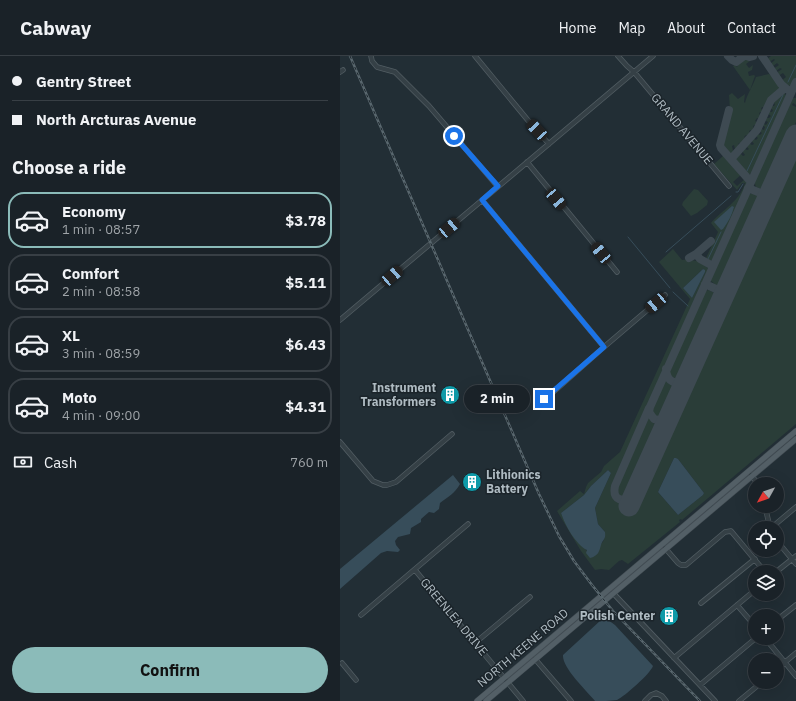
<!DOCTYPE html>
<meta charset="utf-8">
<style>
body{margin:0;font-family:"IBM Plex Sans",sans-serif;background:#272f34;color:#f1f3f6;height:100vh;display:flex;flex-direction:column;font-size:15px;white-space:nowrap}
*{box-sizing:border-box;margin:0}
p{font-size:13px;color:#9fa4a8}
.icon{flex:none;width:22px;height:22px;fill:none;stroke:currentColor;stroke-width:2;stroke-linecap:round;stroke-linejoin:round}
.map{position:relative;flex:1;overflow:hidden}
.drawer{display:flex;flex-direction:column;background:#1a2228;width:340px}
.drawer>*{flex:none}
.top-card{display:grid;align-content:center;height:88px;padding:0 12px;background:#1a2228}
.needle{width:26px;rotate:230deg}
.buttons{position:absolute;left:408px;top:421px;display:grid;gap:8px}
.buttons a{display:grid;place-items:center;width:36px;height:36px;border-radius:50%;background:#1a2228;box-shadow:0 4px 16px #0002,0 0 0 1px #383f45;font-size:20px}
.end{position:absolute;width:18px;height:18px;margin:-9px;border:5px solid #1a73e8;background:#fff;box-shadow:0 0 0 2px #fff}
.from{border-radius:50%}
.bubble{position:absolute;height:28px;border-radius:14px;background:#1a2228;box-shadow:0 4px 16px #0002,0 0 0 1px #383f45;font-size:13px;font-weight:700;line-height:28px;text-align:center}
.car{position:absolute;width:12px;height:24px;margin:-12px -6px;border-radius:5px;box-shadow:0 0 3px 1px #0007;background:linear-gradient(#222 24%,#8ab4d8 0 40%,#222 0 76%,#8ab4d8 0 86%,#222 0)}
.top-card b{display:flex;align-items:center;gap:14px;height:38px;font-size:15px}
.top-card b+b{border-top:1px solid #383f45}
.top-card i{width:10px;height:10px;background:#f1f3f6}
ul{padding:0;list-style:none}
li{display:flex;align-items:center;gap:12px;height:56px;margin:0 8px 6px;padding:0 4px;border:2px solid #383f45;border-radius:16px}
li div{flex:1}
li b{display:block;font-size:15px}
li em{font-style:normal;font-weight:700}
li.selected{border-color:#8bbbb9}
li>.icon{width:36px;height:36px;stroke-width:1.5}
h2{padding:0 12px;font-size:18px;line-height:48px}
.pay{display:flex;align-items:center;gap:10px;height:44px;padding:0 12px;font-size:15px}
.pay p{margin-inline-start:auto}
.cta{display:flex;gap:8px;margin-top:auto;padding:8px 12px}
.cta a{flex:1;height:46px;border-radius:24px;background:#8bbbb9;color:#111;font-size:16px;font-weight:700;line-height:46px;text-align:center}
header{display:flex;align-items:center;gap:24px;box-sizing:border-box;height:56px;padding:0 20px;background:#1a2228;border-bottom:1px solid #383f45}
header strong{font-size:19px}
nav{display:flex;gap:22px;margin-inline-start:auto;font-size:14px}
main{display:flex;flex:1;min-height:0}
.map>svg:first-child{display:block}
.green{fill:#2a3d38;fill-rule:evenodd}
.water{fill:#374d5a}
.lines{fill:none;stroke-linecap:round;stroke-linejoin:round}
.stream{stroke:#374d5a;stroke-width:1}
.taxiway{stroke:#3e4a52;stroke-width:8}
.runway{stroke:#3e4a52;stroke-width:21}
.minor-casing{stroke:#525d63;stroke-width:5.5}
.major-casing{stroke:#414b52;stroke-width:6}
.minor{stroke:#354046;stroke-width:4}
.major{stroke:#535f66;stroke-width:5}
.rail-casing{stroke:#59676e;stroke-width:2.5}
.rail{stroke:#1b242a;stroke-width:1;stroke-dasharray:3;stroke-linecap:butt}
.route{stroke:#1a73e8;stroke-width:5}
.labels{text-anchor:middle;stroke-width:3;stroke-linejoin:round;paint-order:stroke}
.street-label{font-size:12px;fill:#afbbc2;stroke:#1b242a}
.poi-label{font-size:12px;font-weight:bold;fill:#afbbc2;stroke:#1b242a;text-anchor:end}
</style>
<header>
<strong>Cabway</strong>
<nav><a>Home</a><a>Map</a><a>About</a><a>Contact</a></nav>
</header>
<main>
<section class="drawer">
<div class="top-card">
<b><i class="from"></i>Gentry Street</b>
<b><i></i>North Arcturas Avenue</b>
</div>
<h2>Choose a ride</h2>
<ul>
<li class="selected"><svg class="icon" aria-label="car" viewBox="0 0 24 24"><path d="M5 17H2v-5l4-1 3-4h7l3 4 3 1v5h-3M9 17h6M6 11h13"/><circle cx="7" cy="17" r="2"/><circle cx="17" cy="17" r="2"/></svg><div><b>Economy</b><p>1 min · 08:57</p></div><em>$3.78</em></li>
<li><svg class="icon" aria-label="car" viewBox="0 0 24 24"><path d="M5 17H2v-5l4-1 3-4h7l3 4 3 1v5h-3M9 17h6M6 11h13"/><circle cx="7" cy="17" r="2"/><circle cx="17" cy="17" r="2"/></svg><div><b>Comfort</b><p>2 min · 08:58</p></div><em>$5.11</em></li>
<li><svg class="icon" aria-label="car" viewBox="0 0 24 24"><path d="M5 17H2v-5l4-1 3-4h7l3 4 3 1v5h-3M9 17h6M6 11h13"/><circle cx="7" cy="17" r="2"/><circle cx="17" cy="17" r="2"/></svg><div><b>XL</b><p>3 min · 08:59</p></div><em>$6.43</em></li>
<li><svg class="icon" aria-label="car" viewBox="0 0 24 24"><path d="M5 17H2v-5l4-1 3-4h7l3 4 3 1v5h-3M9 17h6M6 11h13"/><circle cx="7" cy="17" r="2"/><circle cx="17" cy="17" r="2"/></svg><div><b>Moto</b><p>4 min · 09:00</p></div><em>$4.31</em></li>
</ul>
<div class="pay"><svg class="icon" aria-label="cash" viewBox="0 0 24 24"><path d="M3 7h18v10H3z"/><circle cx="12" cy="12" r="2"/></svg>Cash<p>760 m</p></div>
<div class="cta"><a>Confirm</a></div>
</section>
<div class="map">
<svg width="456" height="645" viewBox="0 0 456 645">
<rect width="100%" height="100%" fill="#222e35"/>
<path class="green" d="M431,0h25v21l-4,8 -5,1 -6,-5 5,-4 -3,-4 -5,3 -2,-3 6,-4 -2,-1 -5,4 -2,-3 6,-4 -2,-2 -5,4 -2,-3 5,-4 -1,-1 -5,3 -2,-3z
M401,4h7l2,1 -4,3 3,4 4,-3 -1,5 -4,2 1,4 5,-1 1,1 -5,14 -17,-24 2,-1 2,2 1,-2h-3z
M429,18l5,4 7,10 -10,10 -5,10 -4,-1 -1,2 4,2 -1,2 -4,-1 -1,2 3,2 -2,4 -3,-2 -2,3 4,2 -2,3 -3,-1 -1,2 3,2 -2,3 -4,-2 -1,2 3,3 -2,2 -4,-2 -2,2 3,3 -4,5 -3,-2 -2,1 3,3 -5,6 -2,-8 -2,1 2,9 -3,2 -8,-9 -1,-6 8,-32 -1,-15 3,-2 6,6 7,-5 -1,8 1,1c2,-9 8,-17 11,-26z
M444,36l3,5 -34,75 -3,2h-4l-12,-14 6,-7 3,3 2,-1 -3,-4 2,-3 3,2 2,-1 -3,-3 3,-3 3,2 2,-1 -3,-4 2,-2 3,2 2,-2 -3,-3 2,-2 3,2 2,-2 -4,-3 2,-2 4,2 1,-3 -3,-2 1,-2 3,2 2,-3 -4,-2 1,-2h4l2,-2 -4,-3 1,-2 4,1 1,-2 -4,-2 1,-3 4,1 1,-2 -3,-2z
M451,42h5v7l-3,-2 -1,2 4,2v15l-29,64c-3,3 -7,3 -11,1l-2,-6z
M456,92v276l-114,96 -1,-1 -2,1 1,2 -52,42 -6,-4 -3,1 -10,9 -8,-1 -6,1 -14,-19 -24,-40 23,-20 4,3 2,-7 2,-4 13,-11 3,-6 16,-14 70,-153 -31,-37 14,-13 9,11c7,-2 24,2 27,9l-97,218c-1,14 11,17 21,22zM363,213l2,3 -13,26 -9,-10zM334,402l4,1 26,34 -1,2 -25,20 -20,-23zM268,414l3,3 -16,35 3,16 7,8c0,14 -7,14 -18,19l-19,-23 -7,-15 23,-18 7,-9z
M383,100h4l15,18 -9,8 4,4 9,-8 1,7 -33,74 -4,2 -4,-3 12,-26 -7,-9c11,-13 29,-22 34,-40h-3l-5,7 -23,-26z
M354,133l4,1 10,11 -1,4 -10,8 -6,3 -9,-11 1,-3z
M412,137l5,2 3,7 -36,80 -3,2 -5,1 -5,-4 -1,-3 37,-82z
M369,234l4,2 3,6 -34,77c-5,4 -9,4 -13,0v-5l35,-79z
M325,322l4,5 7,4 -13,29c-3,2 -5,3 -9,0 -6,-7 7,-30 11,-38z
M308,361l5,6 6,2 -32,71 -2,2h-4l-4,-3 -1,-7z"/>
<path class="water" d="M392,150l2,1c-2,8 -6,15 -11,22l-2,1 -7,-8z
M363,213l2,1v2l-13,26 -9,-10z
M334,402h2l2,1 26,34 -1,2 -25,20 -20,-23z
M268,414l3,3 -16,35 3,16 7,8c1,8 -2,7 -4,13 -2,7 -3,11 -11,13l-4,-5 1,-3c-11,-5 -22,-25 -26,-37l23,-18 7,-9z
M113,419l7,9c-5,9 -12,13 -20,19l-1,6 -5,4 -5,-1 -8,7v3l-10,6 -1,6 -12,3 -3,4 1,4 4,5 -2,2 -11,-1 -6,2 -41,36v-20z
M261,564h7l7,5 38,41c-3,8 -28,30 -36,34 -6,1 -16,1 -22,1 -9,-11 -33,-33 -32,-46z"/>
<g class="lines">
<path class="stream" d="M448,26l8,-17
M407,115l36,-76
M396,136h2l5,-8
M288,181l42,51
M326,196l65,-56
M368,203l13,-27
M333,236l15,14"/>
<path class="taxiway" d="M388,0l4,4 4,2 8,-6
M407,0l2,1 4,-1
M422,0l19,28 7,6
M389,54l-9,35 1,3 30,34
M391,103l26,-29 14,-30 14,-12
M408,132l20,8
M371,185l-15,13 4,5 13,7
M349,202l7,-4
M365,228l20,9
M326,313c1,14 10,17 21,8
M329,361l-7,4 -8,-2 -5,-7 1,-5 146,-325
M294,439c-11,8 -22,6 -19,-9l34,-78"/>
<path class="runway" d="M289,450l167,-371"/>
<g class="minor-casing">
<path id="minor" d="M31,0l1,5 5,6 18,5 34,34 69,81
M135,0l56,68 18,20
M278,0l9,10 7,6 95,114
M0,16l3,-2
M187,106l90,110
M142,144l122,147
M0,264l313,-264
M201,347l63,-56 61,-52
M0,386l33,39 10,4h4l9,-3 56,-48
M411,419l7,9
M425,450l5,22
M431,472l25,-21
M437,485l19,23
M325,492l13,15 3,2h5l39,-33 6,-1 34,41
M75,514l108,131
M436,516l20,-16
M273,537l102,108
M361,547l54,-44
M397,549l18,21
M21,559l107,-91
M437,564l19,-15
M425,582l31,38
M135,587l55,-46
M334,602l81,-68
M195,603l36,42
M2,607l14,17
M437,613l19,-16
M360,629l56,-47
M305,645l6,-6 5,-2 6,3 4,5
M399,645l23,-19"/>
</g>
<g class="major-casing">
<path id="major" d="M137,645l319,-270
M146,645l310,-262"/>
</g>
<use href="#minor" class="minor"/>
<use href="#major" class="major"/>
<g class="rail-casing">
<path id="rail" d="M10,0l189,438 20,42 15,25 18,24 21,26 87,90"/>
</g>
<use href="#rail" class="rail"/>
</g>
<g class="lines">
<path class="route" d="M114,80l44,50 -16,14 122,147 -60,52"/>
</g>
<defs>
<g id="building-disc" transform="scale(1)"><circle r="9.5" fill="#0f9aa8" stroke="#1b242a"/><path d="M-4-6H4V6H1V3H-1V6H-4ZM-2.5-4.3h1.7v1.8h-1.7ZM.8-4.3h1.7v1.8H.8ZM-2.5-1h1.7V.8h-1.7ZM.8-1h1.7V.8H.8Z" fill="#fff"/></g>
</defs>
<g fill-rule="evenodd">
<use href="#building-disc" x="110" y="339"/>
<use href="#building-disc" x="132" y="426"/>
<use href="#building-disc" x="329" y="560"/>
</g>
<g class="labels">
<g class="street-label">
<text transform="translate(342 73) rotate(50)" y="4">GRAND AVENUE</text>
<text transform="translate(114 561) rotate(50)" y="4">GREENLEA DRIVE</text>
<text transform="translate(183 592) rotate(-40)" y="4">NORTH KEENE ROAD</text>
</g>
<g class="poi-label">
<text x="96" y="336">Instrument<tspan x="96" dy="14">Transformers</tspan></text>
<text x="146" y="423" text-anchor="start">Lithionics<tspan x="146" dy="14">Battery</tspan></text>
<text x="315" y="564">Polish Center</text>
</g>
</g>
</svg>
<div class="buttons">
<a><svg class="needle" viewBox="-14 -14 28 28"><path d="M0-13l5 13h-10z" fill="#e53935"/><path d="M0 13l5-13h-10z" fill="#9fa4a8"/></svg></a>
<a><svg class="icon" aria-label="locate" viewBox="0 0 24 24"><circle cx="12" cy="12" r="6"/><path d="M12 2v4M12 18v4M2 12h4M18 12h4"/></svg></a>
<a><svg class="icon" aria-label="layers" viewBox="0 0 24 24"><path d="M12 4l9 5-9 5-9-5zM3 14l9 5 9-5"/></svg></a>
<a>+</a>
<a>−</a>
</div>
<i class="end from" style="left:114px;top:80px"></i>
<i class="end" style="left:204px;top:343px"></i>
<div class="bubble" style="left:124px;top:329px;width:66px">2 min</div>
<i class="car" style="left:197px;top:74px;rotate:317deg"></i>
<i class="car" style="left:216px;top:143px;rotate:140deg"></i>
<i class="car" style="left:109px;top:172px;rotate:50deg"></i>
<i class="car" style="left:261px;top:197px;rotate:321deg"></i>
<i class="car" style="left:52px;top:220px;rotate:49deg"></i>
<i class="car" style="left:316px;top:247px;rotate:230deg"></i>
</div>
</main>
